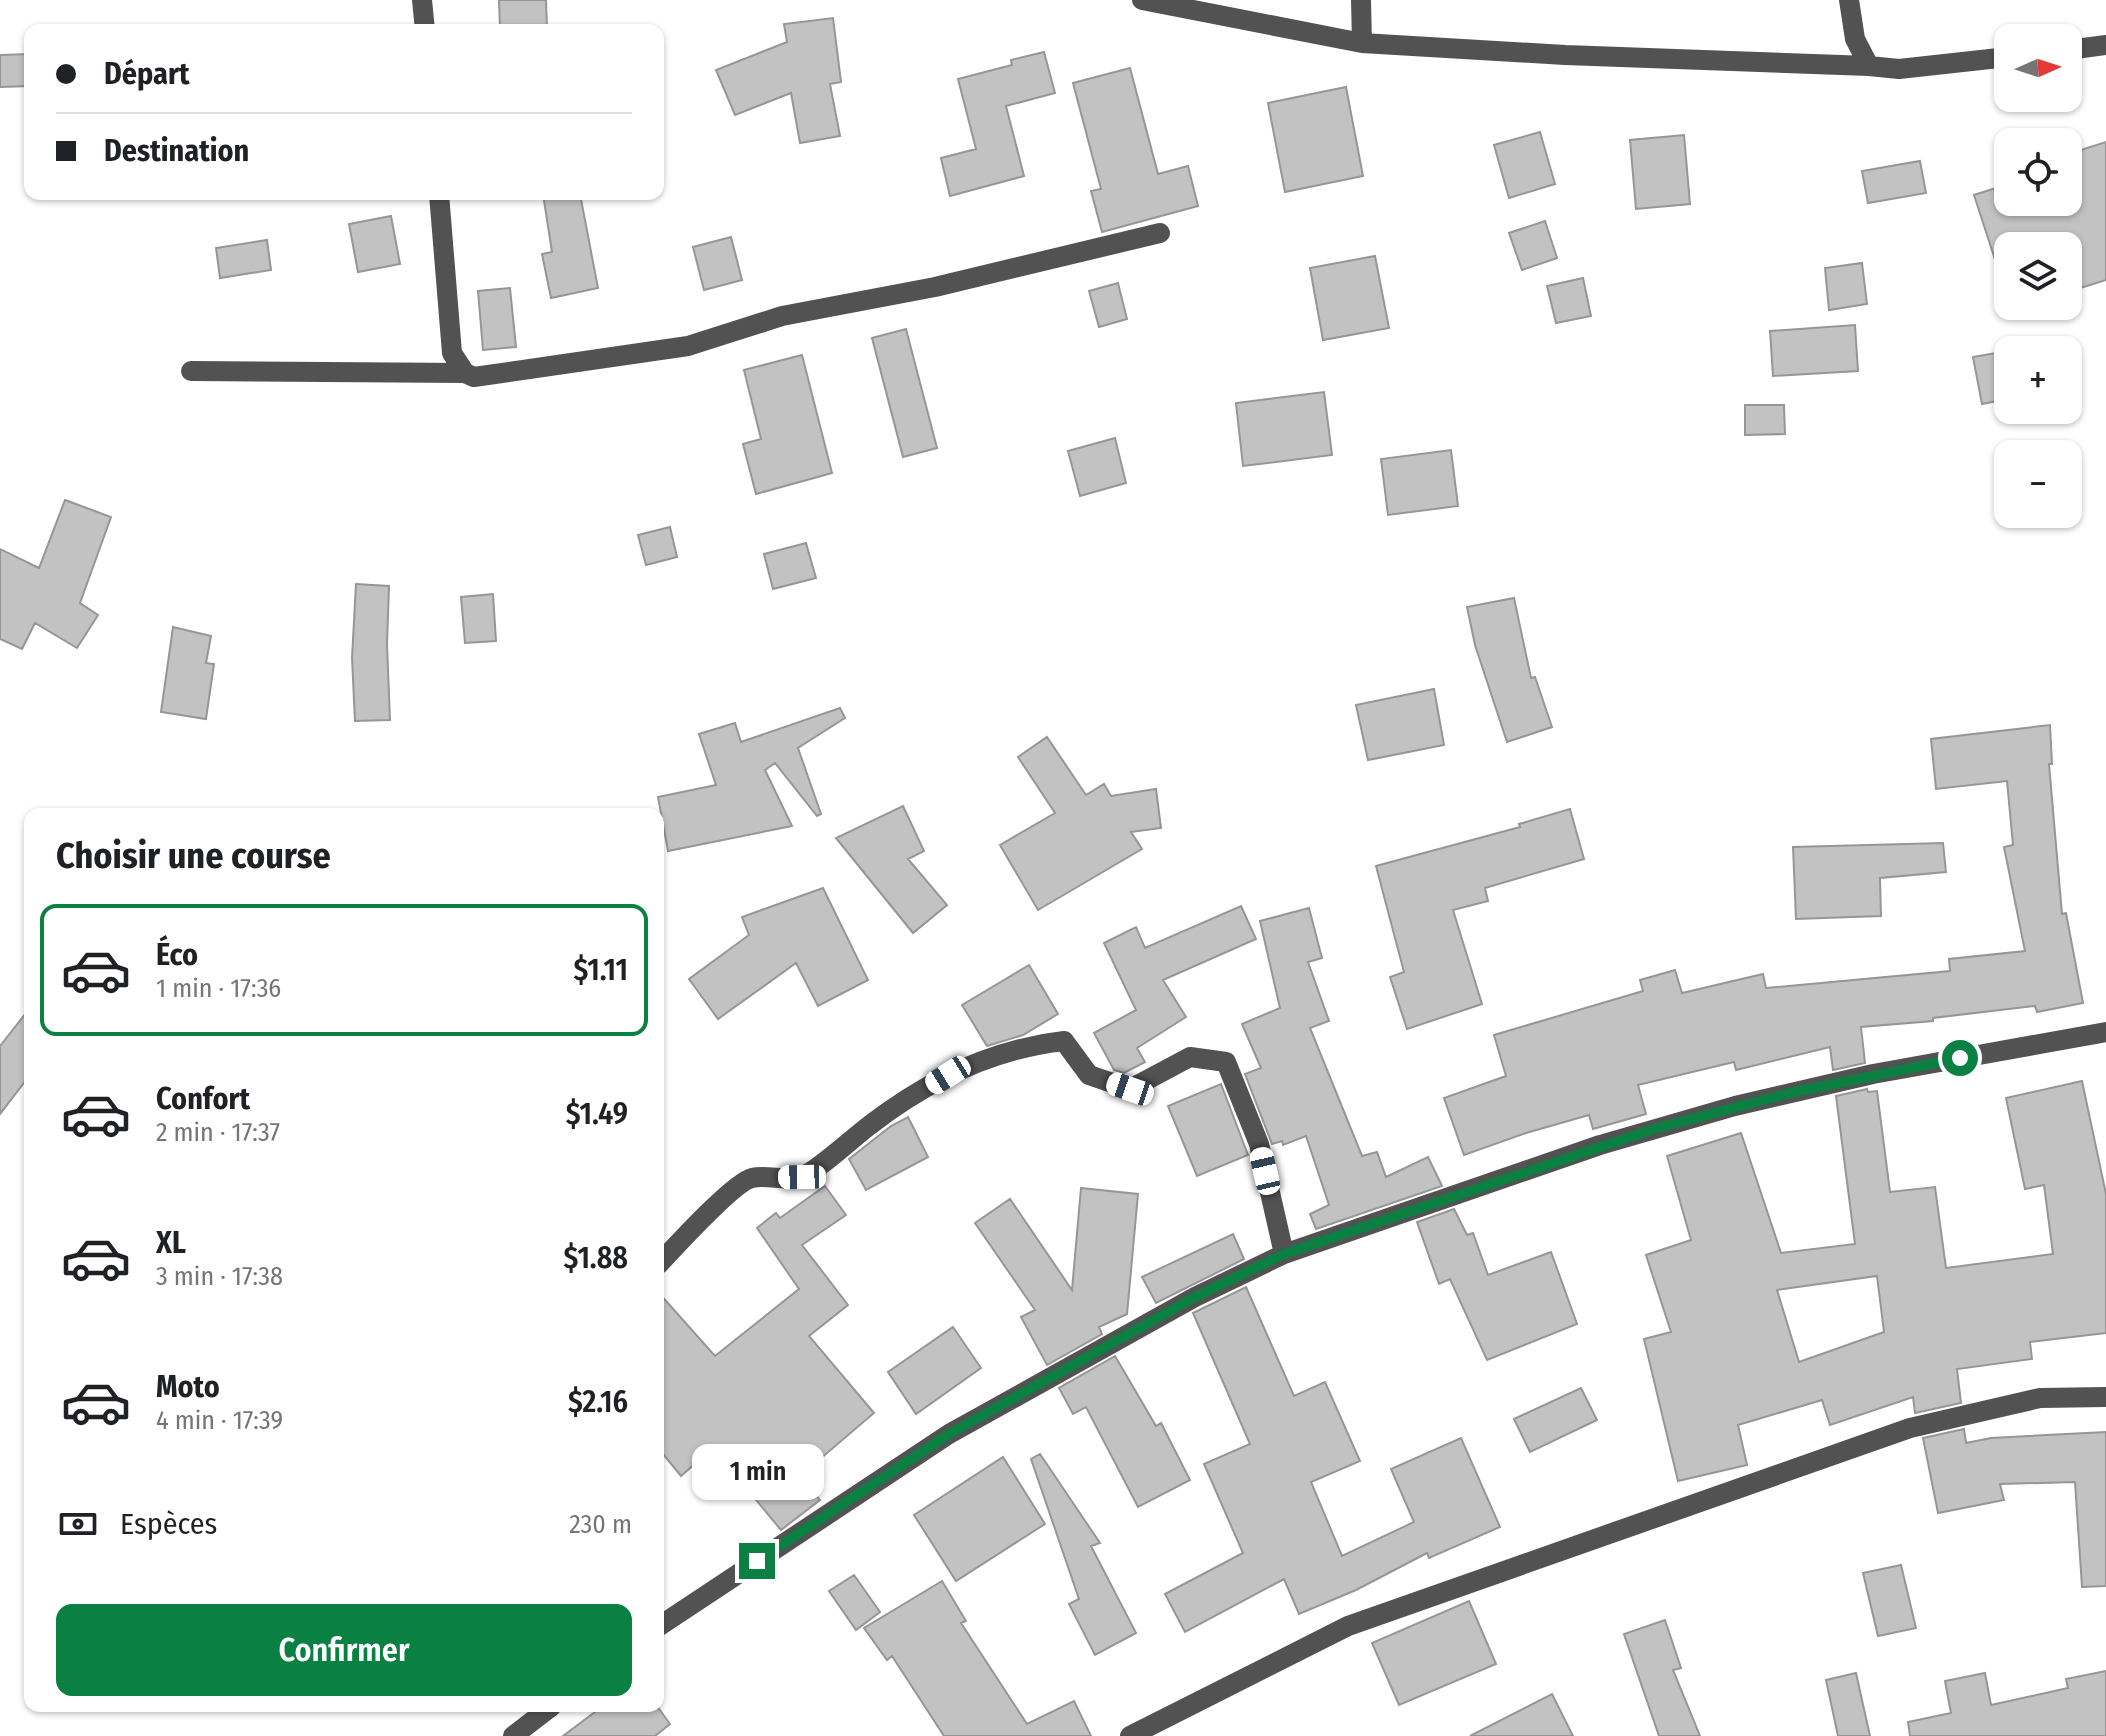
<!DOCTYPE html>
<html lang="fr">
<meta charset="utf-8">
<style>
body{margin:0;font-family:"Fira Sans Condensed",sans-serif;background:#f2f2f2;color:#202124;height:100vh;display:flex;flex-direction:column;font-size:30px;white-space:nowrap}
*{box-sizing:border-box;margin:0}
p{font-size:26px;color:#757577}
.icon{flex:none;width:44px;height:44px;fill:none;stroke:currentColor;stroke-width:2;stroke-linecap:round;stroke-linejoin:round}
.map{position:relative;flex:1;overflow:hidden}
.drawer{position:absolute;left:24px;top:808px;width:640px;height:904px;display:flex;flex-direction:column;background:#fff;border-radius:16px;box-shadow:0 2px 6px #0004}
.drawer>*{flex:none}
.guide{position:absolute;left:24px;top:24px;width:640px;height:176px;border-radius:16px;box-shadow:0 2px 6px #0004;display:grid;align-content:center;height:176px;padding:0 32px;background:#fff}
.needle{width:52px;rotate:87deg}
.buttons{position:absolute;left:1994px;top:24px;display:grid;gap:16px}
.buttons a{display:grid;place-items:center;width:88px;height:88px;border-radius:16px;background:#fff;box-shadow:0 2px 6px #0004;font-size:40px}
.end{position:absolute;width:36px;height:36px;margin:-18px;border:10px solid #0b8043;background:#fff;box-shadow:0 0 0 4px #fff}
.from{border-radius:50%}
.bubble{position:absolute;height:56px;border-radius:16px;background:#fff;box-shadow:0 2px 6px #0004;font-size:26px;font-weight:600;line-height:56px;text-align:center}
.car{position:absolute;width:24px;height:48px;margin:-24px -12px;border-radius:10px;box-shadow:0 0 6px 2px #0007;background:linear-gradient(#fff 24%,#345 0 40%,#fff 0 76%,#345 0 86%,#fff 0)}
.guide b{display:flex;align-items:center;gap:28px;height:76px;font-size:30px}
.guide b+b{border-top:2px solid #e0e0e0}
.guide i{width:20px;height:20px;background:#202124}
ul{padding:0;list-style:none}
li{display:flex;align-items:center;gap:24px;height:132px;margin:0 16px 12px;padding:0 16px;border:4px solid transparent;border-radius:16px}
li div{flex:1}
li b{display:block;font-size:30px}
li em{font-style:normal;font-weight:600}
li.selected{border-color:#0b8043}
li>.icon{width:72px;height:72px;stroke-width:1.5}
h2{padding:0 32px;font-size:36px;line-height:96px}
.pay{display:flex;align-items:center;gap:20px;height:88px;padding:0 32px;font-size:30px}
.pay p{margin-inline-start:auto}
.cta{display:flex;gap:16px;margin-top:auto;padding:16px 32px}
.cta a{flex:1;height:92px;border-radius:16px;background:#0b8043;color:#fff;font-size:32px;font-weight:600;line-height:92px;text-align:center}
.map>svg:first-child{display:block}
.building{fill:#c2c2c2;stroke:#969696;stroke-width:2;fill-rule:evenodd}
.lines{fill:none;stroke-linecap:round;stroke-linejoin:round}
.minor{stroke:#525252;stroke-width:20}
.route{stroke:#0b8043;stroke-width:10}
</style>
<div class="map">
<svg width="2106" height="1736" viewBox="0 0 2106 1736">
<rect width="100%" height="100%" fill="#fff"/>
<path class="building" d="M499,0h47l1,30h-47z
M833,18l8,64 -11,2 10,52 -40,7 -9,-50 -56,22 -19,-45 71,-28 -3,-18z
M1044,52l11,41 -49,13 18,70 -74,20 -9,-38 35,-9 -18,-70 54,-14 -1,-5z
M30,54v32l-30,1v-32z
M1130,68l28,106 30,-8 10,40 -96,26 -11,-41 10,-2 -28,-106z
M1346,87l17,89 -78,16 -17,-89z
M1540,132l15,52 -46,14 -15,-53z
M1684,135l6,69 -54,5 -6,-69z
M2106,142v138l-38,12v-46h-60v34l-6,1 -28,-86 34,-11v18h60v-48z
M1920,161l6,32 -58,10 -6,-32z
M543,194h37l18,94 -47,10 -9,-44 10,-2z
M391,216l9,48 -42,8 -9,-48z
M1545,221l12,37 -35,12 -13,-37z
M731,237l11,43 -38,10 -11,-43z
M267,240l4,30 -51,8 -4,-30z
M1375,256l14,72 -66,12 -13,-72z
M1862,263l5,41 -38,6 -4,-42z
M1583,278l8,38 -35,7 -9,-37z
M1118,283l9,36 -28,8 -10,-36z
M510,288l6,59 -33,3 -5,-59z
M1855,325l3,46 -85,5 -3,-45z
M906,329l31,119 -34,9 -31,-119z
M2008,351v48l-26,5 -9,-47z
M802,355l30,118 -76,21 -13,-50 18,-5 -17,-69z
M1324,392l8,63 -89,11 -7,-63z
M1745,405h39l1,29 -40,1z
M1115,438l11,45 -46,13 -12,-45z
M1451,450l7,56 -70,9 -7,-56z
M65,500l46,17 -31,86 18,12 -21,33 -42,-25 -13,26 -22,-10v-90l39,19z
M670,527l7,30 -31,8 -8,-30z
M806,543l10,35 -43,11 -9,-35z
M356,584l33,2 -2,58 3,76 -35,1 -3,-63z
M493,594l3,47 -31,2 -4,-46z
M1514,598l17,80 4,-1 17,50 -45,15 -32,-97 -8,-38z
M173,627l38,9 -5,27 8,1 -8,55 -45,-7z
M1434,689l10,56 -76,15 -12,-55z
M840,708l5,10 -47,30 23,66 -4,2 -42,-53 -10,7 27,56 -124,25 -10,-54 58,-12 -17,-51 36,-11 6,19z
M2050,725l2,39h-3l13,150 4,-1 17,90 -46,9 -2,-6 -102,12v3l-72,6 4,36 -32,7 -3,-23 -94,23 -2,-8 -96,23 8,29 -53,15 -4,-14 -63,18 -62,22 -20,-57 62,-22 -12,-41 149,-44 -3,-11 35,-10 7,23 81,-19 3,14 184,-17 -1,-12 76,-8 -21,-104 9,-2 -6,-64 -71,8 -5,-50z
M1047,737l39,58 18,-11 7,12 45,-7 5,39 -30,4 11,17 -104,61 -38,-65 55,-32 -37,-56z
M903,806l21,45 -16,8 39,46 -34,28 -77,-95z
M1570,809l14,50 -99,29 3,13 -35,9 29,94 -75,25 -17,-52 14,-5 -28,-106 144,-39 -1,-3z
M1943,843l3,29 -66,6 1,38 -85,3 -3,-72z
M823,888l45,92 -50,26 -22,-43 -78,56 -29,-40 60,-44 -7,-18z
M1241,906l15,33 -93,41 23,37 -49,31 8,14 -21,11 -10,-3 -20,-37 42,-23 -32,-67 32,-16 9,21z
M1309,908l13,50 -14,4 21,59 -19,7 52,128 15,-4 9,25 42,-20 14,29 -126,43 -6,-15 19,-9 -23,-69 -23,9 -1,-4 -10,3 -27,-70 16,-6 -19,-44 38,-16 -20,-87z
M1029,965l29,49 -35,21 -36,11 -25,-41z
M30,1008v67l-30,39v-68z
M2082,1081l24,113v139l-76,9 2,17 -75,10 4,34 -46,10 -2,-16 -83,28 -8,-25 -84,25 9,40 -69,16 -34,-142 27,-7 -25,-77 45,-15 -24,-84 74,-23 40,120 74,-9 -19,-148 31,-7 1,3 9,-1 13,101 45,-5 11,81 107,-14 -9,-69 -19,4 -19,-91zM1877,1276l7,56 -85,30 -22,-72z
M1221,1084l27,71 -51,21 -29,-70z
M908,1117l20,40 -62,33 -17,-31 42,-33z
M825,1186l21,29 -44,30 46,60 -39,31 65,77 -74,63 20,24 -39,30 -68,-82 -32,28 -23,-28v-156l57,64 84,-67 -42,-61 19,-15 4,5z
M1081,1188l57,6 -11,120 -28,13 3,7 -55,31 -26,-48 14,-7 -60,-87 35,-24 62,91z
M1454,1209l13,26 6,-2 15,42 63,-23 26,72 -90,36 -37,-81 -11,5 -22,-62z
M1233,1234l11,25 -88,44 -14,-26z
M1246,1287l48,109 31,-14 35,79 -49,21 31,74 72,-34 -23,-53 70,-31 39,89 -71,31 -2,-5 -71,37 -57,24 -15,-35 -99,53 -20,-38 78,-41 -39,-89 46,-20 -57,-131z
M953,1327l28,41 -65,46 -28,-42z
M1115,1356l41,70 5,-3 29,57 -52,27 -52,-100 -13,7 -14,-26z
M1581,1388l16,32 -67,32 -16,-33z
M1964,1429l2,14 25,-5 115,-6v154l-24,1 -7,-105 -75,2 4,16 -66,13 -15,-75z
M1040,1454l60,89 -9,3 45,87 -41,22 -26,-51 10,-5 -48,-140z
M1003,1457l42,67 -89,57 -42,-66z
M1901,1565l15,63 -38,8 -15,-63z
M854,1575l26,37 -24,18 -27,-39z
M942,1581l24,40 -5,2 66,101 47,-23 17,35h-147l-52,-80 -5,4 -23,-32z
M1469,1601l27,63 -97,41 -27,-62z
M1665,1620l16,48 -8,2 27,66h-41l-35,-102z
M2106,1671v65h-196l-2,-14 43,-9 -6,-32 40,-8 6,32 77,-17 -2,-9z
M1856,1673l14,63h-32l-12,-56z
M1552,1694l21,42h-103z
M603,1706h54l13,18 -15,12h-92z"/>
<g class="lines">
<path class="minor" d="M422,0l3,30
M1142,0l220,43 203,12 304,11
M1361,0l1,43
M1849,0l6,39 14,27 30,3 109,-12
M2068,50l38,-5
M439,194l13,159 13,20 9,4 214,-31 94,-30 153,-29 225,-54
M191,371l274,2
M658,1265c16,-17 76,-83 94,-87 15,-4 34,4 49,-1 14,-4 54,-41 69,-52 57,-44 122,-76 194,-84l25,34 41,14 60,-32 36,5 33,82 25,110
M658,1627l291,-193 246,-137 89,-43 316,-109 135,-39 138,-32 233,-42
M513,1736l39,-30
M1130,1736l218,-110 562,-198 130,-30 66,-1"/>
</g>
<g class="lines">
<path class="route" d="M757,1561l192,-127 246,-137 89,-43 370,-125 136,-36 170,-35"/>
</g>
</svg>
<div class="buttons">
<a><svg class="needle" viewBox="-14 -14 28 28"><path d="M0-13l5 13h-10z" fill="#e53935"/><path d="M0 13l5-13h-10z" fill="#757577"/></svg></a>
<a><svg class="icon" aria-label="locate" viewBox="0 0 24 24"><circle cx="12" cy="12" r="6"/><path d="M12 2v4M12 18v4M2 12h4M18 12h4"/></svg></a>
<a><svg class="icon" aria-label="layers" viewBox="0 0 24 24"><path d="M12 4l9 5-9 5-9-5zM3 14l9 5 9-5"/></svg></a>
<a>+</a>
<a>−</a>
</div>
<i class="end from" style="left:1960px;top:1058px"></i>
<i class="end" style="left:757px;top:1561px"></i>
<div class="bubble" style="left:692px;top:1444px;width:132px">1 min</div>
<i class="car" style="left:948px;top:1075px;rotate:238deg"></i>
<i class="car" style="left:1130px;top:1089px;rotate:289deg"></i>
<i class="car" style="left:1265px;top:1171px;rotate:347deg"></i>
<i class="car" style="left:802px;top:1177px;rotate:269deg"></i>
<div class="guide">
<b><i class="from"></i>Départ</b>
<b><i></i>Destination</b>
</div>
<section class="drawer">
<h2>Choisir une course</h2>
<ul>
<li class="selected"><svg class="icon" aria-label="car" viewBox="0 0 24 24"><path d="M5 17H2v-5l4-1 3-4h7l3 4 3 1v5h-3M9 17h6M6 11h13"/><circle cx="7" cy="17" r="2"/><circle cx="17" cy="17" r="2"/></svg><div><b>Éco</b><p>1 min · 17:36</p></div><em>$1.11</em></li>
<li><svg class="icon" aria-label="car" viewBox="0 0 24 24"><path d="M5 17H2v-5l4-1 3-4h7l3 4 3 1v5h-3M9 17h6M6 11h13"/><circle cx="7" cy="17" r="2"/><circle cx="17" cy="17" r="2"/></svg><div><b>Confort</b><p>2 min · 17:37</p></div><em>$1.49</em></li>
<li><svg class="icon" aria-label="car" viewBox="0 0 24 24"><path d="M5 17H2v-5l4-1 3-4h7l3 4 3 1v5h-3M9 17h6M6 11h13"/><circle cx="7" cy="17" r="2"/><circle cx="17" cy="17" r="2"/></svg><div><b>XL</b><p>3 min · 17:38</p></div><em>$1.88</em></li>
<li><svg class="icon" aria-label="car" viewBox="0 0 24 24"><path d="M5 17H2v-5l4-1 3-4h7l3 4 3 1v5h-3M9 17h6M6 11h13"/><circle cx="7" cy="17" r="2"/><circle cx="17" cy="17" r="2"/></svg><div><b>Moto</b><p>4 min · 17:39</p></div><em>$2.16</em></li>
</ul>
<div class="pay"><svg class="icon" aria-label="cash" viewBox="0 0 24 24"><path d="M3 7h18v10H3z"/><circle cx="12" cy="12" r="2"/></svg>Espèces<p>230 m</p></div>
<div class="cta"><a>Confirmer</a></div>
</section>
</div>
